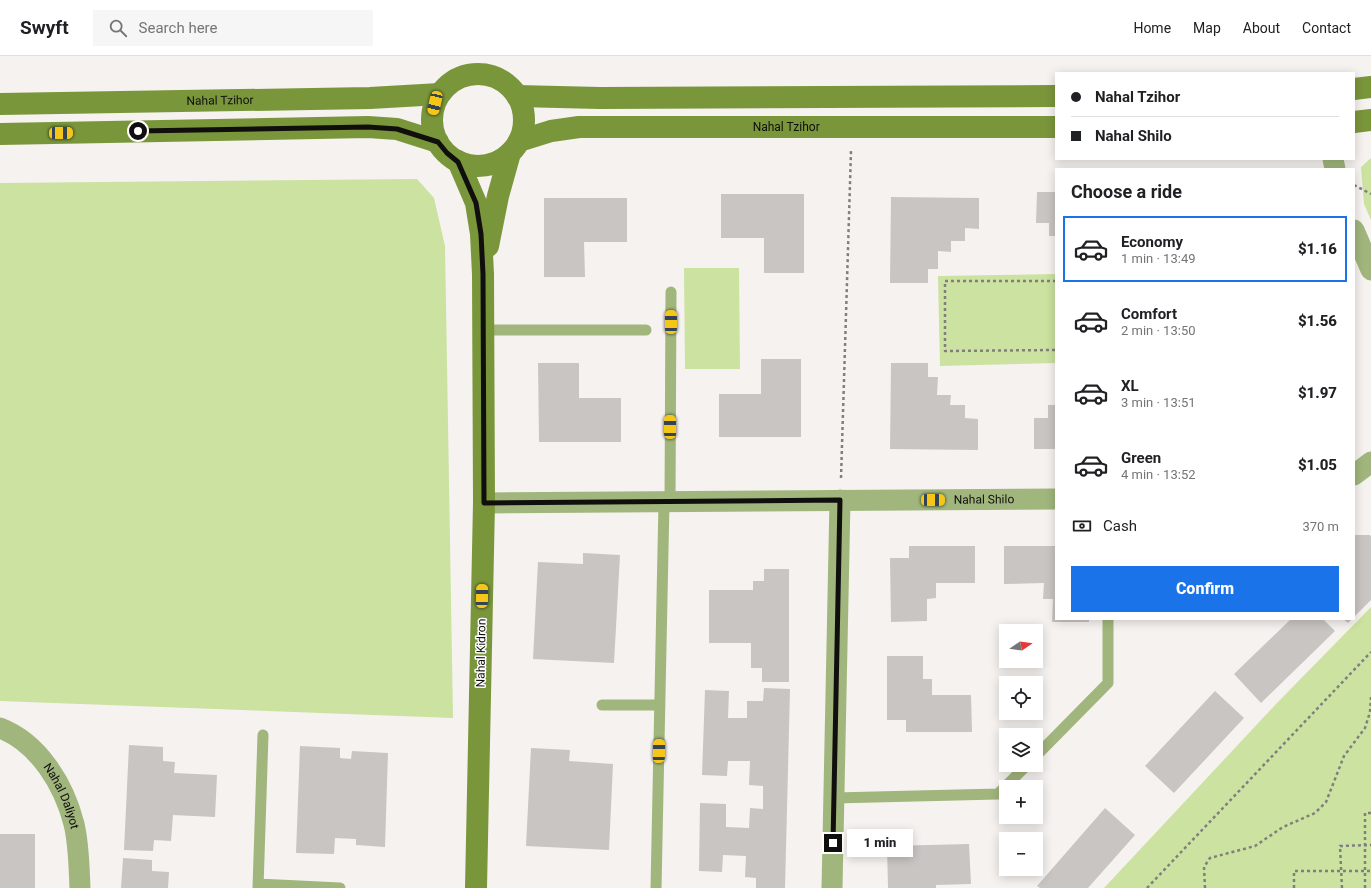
<!DOCTYPE html>
<meta charset="utf-8">
<style>
body{margin:0;font-family:Roboto,sans-serif;background:#f6f6f6;color:#202124;height:100vh;display:flex;flex-direction:column;font-size:15px;white-space:nowrap}
*{box-sizing:border-box;margin:0}
p{font-size:13px;color:#757577}
.icon{flex:none;width:22px;height:22px;fill:none;stroke:currentColor;stroke-width:2;stroke-linecap:round;stroke-linejoin:round}
.map{position:relative;flex:1;overflow:hidden}
.side{position:absolute;left:1055px;top:112px;width:300px;height:452px;display:flex;flex-direction:column;background:#fff;border-radius:0px;box-shadow:0 2px 10px #0003}
.side>*{flex:none}
.top-card{position:absolute;left:1055px;top:16px;width:300px;height:88px;border-radius:0px;box-shadow:0 2px 10px #0003;display:grid;align-content:center;height:88px;padding:0 16px;background:#fff}
.needle{width:26px;rotate:77deg}
.fabs{position:absolute;left:999px;top:568px;display:grid;gap:8px}
.fabs a{display:grid;place-items:center;width:44px;height:44px;border-radius:0px;background:#fff;box-shadow:0 2px 10px #0003;font-size:20px}
.end{position:absolute;width:18px;height:18px;margin:-9px;border:5px solid #100f0e;background:#fff;box-shadow:0 0 0 2px #fff}
.from{border-radius:50%}
.bubble{position:absolute;height:28px;border-radius:0px;background:#fff;box-shadow:0 2px 10px #0003;font-size:13px;font-weight:800;line-height:28px;text-align:center}
.car{position:absolute;width:12px;height:24px;margin:-12px -6px;border-radius:5px;box-shadow:0 0 3px 1px #0007;background:linear-gradient(#f5c518 24%,#345 0 40%,#f5c518 0 76%,#345 0 86%,#f5c518 0)}
.top-card b{display:flex;align-items:center;gap:14px;height:38px;font-size:15px}
.top-card b+b{border-top:1px solid #e0e0e0}
.top-card i{width:10px;height:10px;background:#202124}
ul{padding:0;list-style:none}
li{display:flex;align-items:center;gap:12px;height:66px;margin:0 8px 6px;padding:0 8px;border:2px solid transparent;border-radius:0px}
li div{flex:1}
li b{display:block;font-size:15px}
li em{font-style:normal;font-weight:800}
li.selected{border-color:#1a73e8}
li>.icon{width:36px;height:36px;stroke-width:1.5}
h2{padding:0 16px;font-size:18px;line-height:48px}
.pay{display:flex;align-items:center;gap:10px;height:44px;padding:0 16px;font-size:15px}
.pay p{margin-inline-start:auto}
.action{display:flex;gap:8px;margin-top:auto;padding:8px 16px}
.action a{flex:1;height:46px;border-radius:0px;background:#1a73e8;color:#fff;font-size:16px;font-weight:800;line-height:46px;text-align:center}
header{display:flex;align-items:center;gap:24px;box-sizing:border-box;height:56px;padding:0 20px;background:#fff;border-bottom:1px solid #e0e0e0}
header strong{font-size:19px}
nav{display:flex;gap:22px;margin-inline-start:auto;font-size:14px}
.search{width:280px;height:36px;background:#f6f6f6;display:flex;align-items:center;gap:10px;box-sizing:border-box;padding:0 14px;border-radius:0px;color:#757577;font-size:15px}
.map>svg:first-child{display:block}
.green{fill:#cbe2a0}
.building{fill:#c9c5c3}
.lines{fill:none;stroke-linecap:round;stroke-linejoin:round}
.path{stroke:#817f7d;stroke-width:2.5;stroke-dasharray:3 3;stroke-linecap:butt}
.lane{stroke:#a1b67c;stroke-width:11}
.street{stroke:#a1b67c;stroke-width:21}
.secondary{stroke:#7a963b;stroke-width:22}
.route{stroke:#100f0e;stroke-width:5}
.labels{text-anchor:middle;stroke-width:3;stroke-linejoin:round;paint-order:stroke}
.street-label{font-size:12px;fill:#100f0e;stroke:#fff}
</style>
<header>
<strong>Swyft</strong>
<div class="search"><svg class="icon" aria-label="search" viewBox="0 0 24 24"><circle cx="10" cy="10" r="6"/><path d="M15 15l6 6"/></svg>Search here</div>
<nav><a>Home</a><a>Map</a><a>About</a><a>Contact</a></nav>
</header>
<div class="map">
<svg width="1371" height="832" viewBox="0 0 1371 832">
<rect width="100%" height="100%" fill="#f6f2f0"/>
<path class="green" d="M1371,102v62l-7,-16 -3,-37z
M417,123l17,19 11,48 8,472 -453,-17v-518z
M684,212h55l1,101h-55z
M1056,218v89l-116,3 -2,-90z
M1371,551v281h-267l173,-185z"/>
<path class="building" d="M1037,136h19v44h-7v-13h-13z
M721,138h83v79h-40v-35h-43z
M891,141l88,1v31l-14,-1v13h-14v11l-13,-1v18h-10v14h-38z
M544,142h83v44h-43l1,35h-41z
M761,303h40v78h-82v-43h42z
M538,307h41v35h42v44h-82z
M891,307h37v14h10l-1,18h14l-1,10h15v13l13,1v31l-88,-1z
M1048,349h8v44h-22v-31h14z
M1354,479h16l1,2v63l-17,17z
M909,490h66v37h-39v15l-9,1v22l-36,1 -1,-64h19z
M1004,490h52v73h33v3h-37l1,-23h-10l1,-16 -40,1z
M583,497l37,2 -6,108 -81,-4 5,-97 45,2z
M764,513h25v113h-27v-14h-11v-25h-42v-53h44v-9h11z
M1291,563h32l12,12 -74,72 -27,-29z
M1343,563h9l-4,4z
M887,600h36v23h9v16h39l1,37h-66v-12h-19z
M764,632l26,1 -5,199h-29v-10l-11,-1 1,-21 -23,-1 -1,17 -23,-1 1,-68 26,1v23l23,1 1,-20 13,1v-23l-14,-1 1,-24h-22l-1,15 -25,-1 3,-85 24,1 -1,27h19v-17h16z
M1215,635l29,27 -70,75 -29,-27z
M129,689l34,2v14l12,1 -1,11 43,2 -2,42 -42,-2 -2,26 -17,-1 -1,11 -29,-1z
M300,690l40,2v10l11,1 1,-8 36,2 -3,94 -29,-2v-6l-21,-1 -1,16 -38,-1z
M531,692l39,2 -1,11 44,3 -4,86 -83,-4z
M1105,752l30,27 -47,53h-48l-3,-2z
M0,778h35v54h-35z
M969,788l2,40 -35,1v3h-48l-1,-42z
M123,802l29,2v11l17,1 -1,16h-47z"/>
<g class="lines">
<path class="path" d="M1354,129l17,9
M1056,225h-111v70l111,-1
M841,422l10,-327
M1147,832l224,-236
M1205,832l-1,-21 6,-9 45,-12 28,-19 32,-14 11,-11 18,-46 21,-28 5,-16 1,-15
M1294,832v-17h77
M1342,832l-2,-42 31,-1
M1365,832v-75h6"/>
<path class="lane" d="M483,274h163
M670,446l1,-210
M602,649h58
M1036,700l72,-73v-64
M834,742l164,-4 29,-29
M258,828l82,4
M258,832l5,-153
M656,832l8,-386"/>
<g class="street">
<path d="M1333,103l2,10"/>
<path d="M1354,174l17,40"/>
<path d="M1354,419l17,-13"/>
<path id="s1" d="M484,447l572,-4"/>
<path id="s2" d="M0,672c39,15 64,57 74,96 5,21 5,43 6,64"/>
<path d="M832,832l8,-388"/>
</g>
<g class="secondary">
<circle cx="478" cy="64" r="46"/>
<path d="M1354,33l17,-2"/>
<path d="M517,40l83,2 456,-2"/>
<path id="s3" d="M0,48l370,-6 70,-4"/>
<path d="M1354,66l17,-2"/>
<path d="M0,78l368,-7 29,2 41,13"/>
<path id="s4" d="M519,85l32,-10 28,-4h477"/>
<path d="M458,105l18,42 5,31 2,40 1,229 -8,385"/>
<path d="M488,190l10,-50 12,-43"/>
</g>
</g>
<g class="lines">
<path class="route" d="M138,75l230,-4 29,2 41,13 9,11 11,9 18,41 5,31 2,40 1,229 356,-3 -7,343"/>
</g>
<g class="labels">
<g class="street-label">
<text dy="4" stroke="none"><textPath href="#s3" startOffset="220">Nahal Tzihor</textPath></text>
<text dy="4" stroke="none"><textPath href="#s4" startOffset="269">Nahal Tzihor</textPath></text>
<text dy="4" stroke="none"><textPath href="#s1" startOffset="500">Nahal Shilo</textPath></text>
<text transform="translate(481 597) rotate(-89)" y="4">Nahal Kidron</text>
<text dy="4" stroke="none"><textPath href="#s2" startOffset="95">Nahal Daliyot</textPath></text>
</g>
</g>
</svg>
<div class="fabs">
<a><svg class="needle" viewBox="-14 -14 28 28"><path d="M0-13l5 13h-10z" fill="#e53935"/><path d="M0 13l5-13h-10z" fill="#757577"/></svg></a>
<a><svg class="icon" aria-label="locate" viewBox="0 0 24 24"><circle cx="12" cy="12" r="6"/><path d="M12 2v4M12 18v4M2 12h4M18 12h4"/></svg></a>
<a><svg class="icon" aria-label="layers" viewBox="0 0 24 24"><path d="M12 4l9 5-9 5-9-5zM3 14l9 5 9-5"/></svg></a>
<a>+</a>
<a>−</a>
</div>
<i class="end from" style="left:138px;top:75px"></i>
<i class="end" style="left:833px;top:787px"></i>
<div class="bubble" style="left:847px;top:773px;width:66px">1 min</div>
<i class="car" style="left:435px;top:47px;rotate:193deg"></i>
<i class="car" style="left:61px;top:77px;rotate:89deg"></i>
<i class="car" style="left:671px;top:266px;rotate:0deg"></i>
<i class="car" style="left:670px;top:371px;rotate:0deg"></i>
<i class="car" style="left:933px;top:444px;rotate:90deg"></i>
<i class="car" style="left:482px;top:540px;rotate:1deg"></i>
<i class="car" style="left:659px;top:695px;rotate:1deg"></i>
<div class="top-card">
<b><i class="from"></i>Nahal Tzihor</b>
<b><i></i>Nahal Shilo</b>
</div>
<section class="side">
<h2>Choose a ride</h2>
<ul>
<li class="selected"><svg class="icon" aria-label="car" viewBox="0 0 24 24"><path d="M5 17H2v-5l4-1 3-4h7l3 4 3 1v5h-3M9 17h6M6 11h13"/><circle cx="7" cy="17" r="2"/><circle cx="17" cy="17" r="2"/></svg><div><b>Economy</b><p>1 min · 13:49</p></div><em>$1.16</em></li>
<li><svg class="icon" aria-label="car" viewBox="0 0 24 24"><path d="M5 17H2v-5l4-1 3-4h7l3 4 3 1v5h-3M9 17h6M6 11h13"/><circle cx="7" cy="17" r="2"/><circle cx="17" cy="17" r="2"/></svg><div><b>Comfort</b><p>2 min · 13:50</p></div><em>$1.56</em></li>
<li><svg class="icon" aria-label="car" viewBox="0 0 24 24"><path d="M5 17H2v-5l4-1 3-4h7l3 4 3 1v5h-3M9 17h6M6 11h13"/><circle cx="7" cy="17" r="2"/><circle cx="17" cy="17" r="2"/></svg><div><b>XL</b><p>3 min · 13:51</p></div><em>$1.97</em></li>
<li><svg class="icon" aria-label="car" viewBox="0 0 24 24"><path d="M5 17H2v-5l4-1 3-4h7l3 4 3 1v5h-3M9 17h6M6 11h13"/><circle cx="7" cy="17" r="2"/><circle cx="17" cy="17" r="2"/></svg><div><b>Green</b><p>4 min · 13:52</p></div><em>$1.05</em></li>
</ul>
<div class="pay"><svg class="icon" aria-label="cash" viewBox="0 0 24 24"><path d="M3 7h18v10H3z"/><circle cx="12" cy="12" r="2"/></svg>Cash<p>370 m</p></div>
<div class="action"><a>Confirm</a></div>
</section>
</div>
